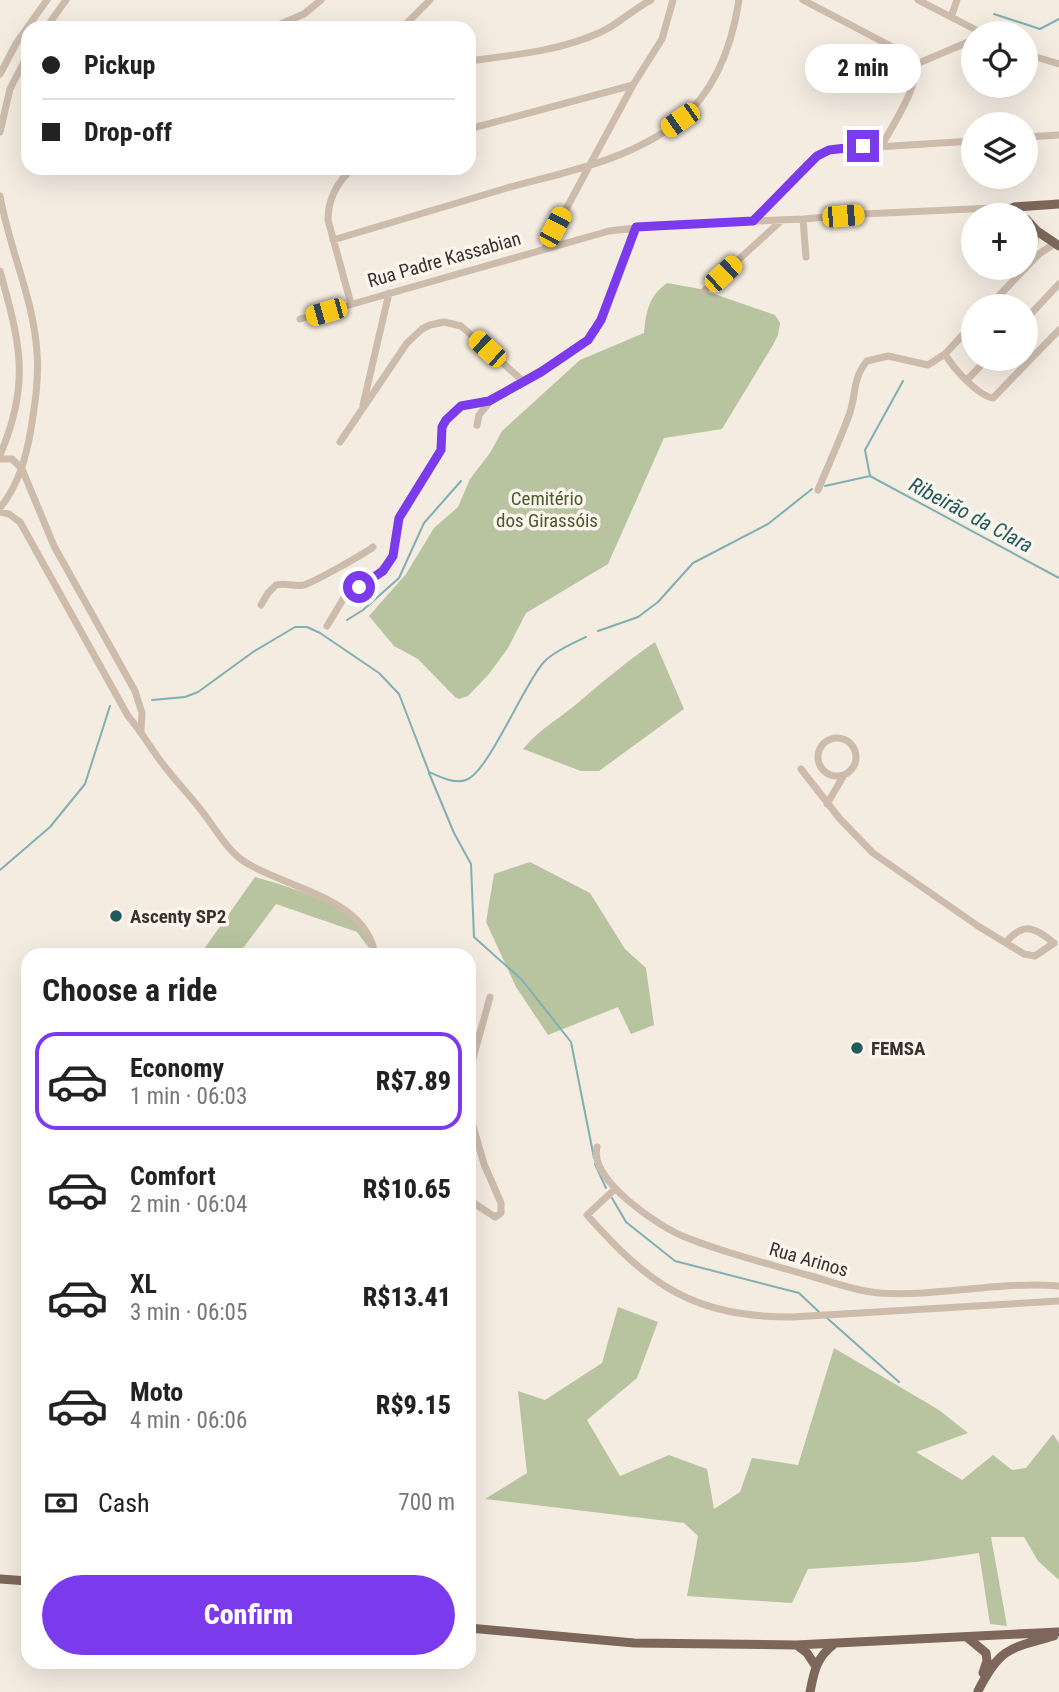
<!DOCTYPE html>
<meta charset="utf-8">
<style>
body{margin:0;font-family:"Roboto Condensed",sans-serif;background:#f6f6f6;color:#222;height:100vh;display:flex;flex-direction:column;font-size:26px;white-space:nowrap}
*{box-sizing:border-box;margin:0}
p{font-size:23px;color:#767676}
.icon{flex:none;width:38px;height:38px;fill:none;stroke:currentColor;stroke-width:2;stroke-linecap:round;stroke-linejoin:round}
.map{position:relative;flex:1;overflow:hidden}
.drawer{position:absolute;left:21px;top:948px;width:455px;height:721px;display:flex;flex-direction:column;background:#fff;border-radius:21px;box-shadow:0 7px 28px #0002}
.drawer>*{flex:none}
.top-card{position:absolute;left:21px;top:21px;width:455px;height:154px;border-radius:21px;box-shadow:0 7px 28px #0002;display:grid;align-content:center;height:154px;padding:0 21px;background:#fff}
.controls{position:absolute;left:961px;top:21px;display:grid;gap:14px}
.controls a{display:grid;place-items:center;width:77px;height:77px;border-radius:50%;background:#fff;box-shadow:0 7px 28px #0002;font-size:35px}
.end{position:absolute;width:32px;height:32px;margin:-16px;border:9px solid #7c3aed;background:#fff;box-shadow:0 0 0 4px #fff}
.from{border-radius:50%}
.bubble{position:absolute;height:49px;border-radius:24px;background:#fff;box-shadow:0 7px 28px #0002;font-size:23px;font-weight:800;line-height:49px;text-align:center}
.car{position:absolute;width:21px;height:42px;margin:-21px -10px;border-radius:9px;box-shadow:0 0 5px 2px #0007;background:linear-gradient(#f5c518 24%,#345 0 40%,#f5c518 0 76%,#345 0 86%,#f5c518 0)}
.top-card b{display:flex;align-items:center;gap:24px;height:66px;font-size:26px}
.top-card b+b{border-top:2px solid #e0e0e0}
.top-card i{width:18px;height:18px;background:#222}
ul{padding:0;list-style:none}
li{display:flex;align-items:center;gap:21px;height:98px;margin:0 14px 10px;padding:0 7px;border:4px solid transparent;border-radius:21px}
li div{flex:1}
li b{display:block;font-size:26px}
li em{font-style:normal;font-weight:800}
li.active{border-color:#7c3aed}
li>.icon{width:63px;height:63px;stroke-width:1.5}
h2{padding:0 21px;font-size:32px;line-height:84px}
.pay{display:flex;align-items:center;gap:18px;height:77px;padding:0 21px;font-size:26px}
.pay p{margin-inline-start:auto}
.button{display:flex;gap:14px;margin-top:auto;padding:14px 21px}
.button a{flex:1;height:80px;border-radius:42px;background:#7c3aed;color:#fff;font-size:28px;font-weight:800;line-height:80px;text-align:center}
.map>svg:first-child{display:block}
.green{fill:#b8c4a0}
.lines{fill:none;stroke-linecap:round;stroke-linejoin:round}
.stream{stroke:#7fb0b2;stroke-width:2}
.minor{stroke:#cdbbac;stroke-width:7}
.major{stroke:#7d675c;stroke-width:9}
.route{stroke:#7c3aed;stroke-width:9}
.poi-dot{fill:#1f5a5e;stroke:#fbf5ee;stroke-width:2.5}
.labels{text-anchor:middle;stroke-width:7;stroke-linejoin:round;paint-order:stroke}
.street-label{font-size:19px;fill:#3b302b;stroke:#fbf5ee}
.park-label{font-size:19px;fill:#4a5a2e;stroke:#fbf5ee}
.poi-label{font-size:19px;font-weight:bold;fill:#3b302b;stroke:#fbf5ee;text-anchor:start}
.water-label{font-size:21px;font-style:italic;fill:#1f5a5e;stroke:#fbf5ee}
</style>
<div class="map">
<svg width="1059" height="1692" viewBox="0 0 1059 1692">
<rect width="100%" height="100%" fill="#f4ebe1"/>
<path class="green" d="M667,283l33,6 75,26 5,8 -2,12 -5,10 -51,84 -58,9 -56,126 -82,49 -18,35 -19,26 -21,22 -9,3 -4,-2 -37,-38 -24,-13 -25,-30 37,-42 28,-46 24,-21 12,-28 20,-26 12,-22 78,-71 64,-27c2,-21 4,-36 23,-50z
M655,642l29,67 -85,62h-18l-58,-22c16,-19 31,-27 50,-42 27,-23 53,-45 82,-65z
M530,862l60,31 35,56 21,19 8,57 -23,9 -13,-27 -70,28 -32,-48 -30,-65 8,-48z
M255,877c31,9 77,22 101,45 6,6 10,16 15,23l-1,4 -13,-17 -81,-28 -38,51 -39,1z
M618,1307l40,15 -21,56 -50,42 33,56 49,-21 38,14 7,40 26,-17 12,-34 46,7 36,-117 105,62 29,23 -52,19 46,28 31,-25 19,15 14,-2 27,-34 6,9v137l-21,-19 -14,-24h-33l16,89 -17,-2 -11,-71 -63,9 -108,7 -16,34 -105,-7 11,-60 -14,-13 -199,-24 42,-26 -9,-82 27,9 57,-37z"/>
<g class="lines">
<path class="stream" d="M994,14l46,15 19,-10
M870,476l189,102
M825,486l45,-10 -5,-26 38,-69
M347,620l16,-10 36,-32 25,-55 37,-42
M598,631l40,-14 20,-15 35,-39 75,-39 44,-35
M152,700l33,-3 13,-5 55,-40 42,-25h12l13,6 59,40 20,21 30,78c11,5 25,12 37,8 23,-8 58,-97 78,-118 9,-10 29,-19 42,-25
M429,773l25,60 17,31 3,73 48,43 49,62 23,116
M0,870l50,-43 35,-43 25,-78
M595,1164l11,24
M612,1198l14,24 49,39 124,32 20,19
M827,1318l72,64"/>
<path class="minor" d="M803,0l101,53c5,4 9,7 11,13 5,18 -24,62 -33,79
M918,0l64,33
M951,17l6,-17
M46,28l20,-28
M271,28l33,-14 17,-14
M402,28l28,-28
M1026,54l33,10
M469,61c44,-6 91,-10 132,-29 18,-8 32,-23 50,-32
M914,65l59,-25
M0,74l17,-32 30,-42
M469,129l164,-44
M0,132l10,-43 18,-35
M1026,137l33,-2
M0,196c9,52 34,104 37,157 2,25 -2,51 -6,76 -5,29 -12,55 -31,79
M803,219l3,38
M754,220l53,-56 22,-14 144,-9
M333,240c58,-17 116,-35 174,-52 58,-16 124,-28 172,-67 37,-30 53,-76 60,-121
M545,248l88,-163 29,-46 11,-39
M1031,262l6,-31
M0,271c20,72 31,112 0,184
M703,292l79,-72
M351,304l-23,-84c0,-22 9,-38 25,-52
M989,306l50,-52 15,-10
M300,319l309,-88 51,-6 143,-6 60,-5 151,-7
M1026,319l33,-35
M945,354c8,14 32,41 48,44l66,-68
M967,380l20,-21
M363,405l26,-112
M477,425l2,-10 14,-17 73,-42 22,-16 8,-10 40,-103
M340,442l67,-99 15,-14 8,-4 14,-3 17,4 62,55
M0,459h12l10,10 32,77 81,145 7,22 -1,17
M818,490c10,-24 21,-48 30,-72 9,-21 3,-38 19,-57l21,-5 40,9 17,-11 28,-30
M0,512l9,2 11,8 108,194c12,14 21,29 31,43 15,21 33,38 48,59 11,15 22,34 38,44 40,26 123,36 130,94
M261,605l7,-12 8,-8c9,-3 18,2 28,0 8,-2 62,-32 69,-38
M327,626l18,-30 31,-20 17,-20 6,-38 42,-69 1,-19 3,-10 19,-15 25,-4
M818 757a19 19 0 1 1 38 0a19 19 0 1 1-38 0Z
M801,769l39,50 33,34 105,73 46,28 11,2 19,-13
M827,804l17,-29
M1006,942c18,-21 30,-14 48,1
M375,953l11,3
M469,1073l21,-76
M469,1112l15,52 17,39v10l-6,4 -26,-17
M597,1147c-8,33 62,80 88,90 39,16 81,26 122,38 23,6 48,16 72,18 60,4 120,-12 180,-7
M615,1189l-28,26c63,71 107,102 205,102l267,-16"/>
<path class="major" d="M1014,207l45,-3
M1026,219l11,12 22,15
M0,1579l28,2
M469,1628l165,15 162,2 263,-13
M968,1638l18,15 1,8 -4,12
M798,1646l9,7 8,12
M978,1691c22,-43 31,-43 76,-55
M810,1692c4,-20 6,-34 23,-47"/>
</g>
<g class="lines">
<path class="route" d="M359,587l24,-16 10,-15 6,-38 42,-68 1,-23 4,-7 15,-14 28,-5 52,-29 47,-32 13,-20 35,-93 117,-6 64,-65 12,-6 34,-4"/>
</g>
<g class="poi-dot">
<circle cx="116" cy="916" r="7"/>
<circle cx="857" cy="1048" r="7"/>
</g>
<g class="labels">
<g class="street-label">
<text transform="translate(444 259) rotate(-16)" y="7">Rua Padre Kassabian</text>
<text transform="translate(809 1259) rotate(16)" y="7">Rua Arinos</text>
</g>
<g class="park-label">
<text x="547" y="505">Cemitério<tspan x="547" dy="22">dos Girassóis</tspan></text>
</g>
<g class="poi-label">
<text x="130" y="923">Ascenty SP2</text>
<text x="871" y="1055">FEMSA</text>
</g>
<g class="water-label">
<text transform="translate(971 515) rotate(28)" y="7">Ribeirão da Clara</text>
</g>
</g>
</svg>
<div class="controls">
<a><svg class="icon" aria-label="locate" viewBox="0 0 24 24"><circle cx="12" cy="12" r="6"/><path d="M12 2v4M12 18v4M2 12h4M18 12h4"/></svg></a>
<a><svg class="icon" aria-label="layers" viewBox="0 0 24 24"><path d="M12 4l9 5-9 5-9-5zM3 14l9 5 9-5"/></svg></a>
<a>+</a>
<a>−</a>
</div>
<i class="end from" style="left:359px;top:587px"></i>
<i class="end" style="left:863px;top:146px"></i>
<div class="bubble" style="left:805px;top:44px;width:116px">2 min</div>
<i class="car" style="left:680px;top:120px;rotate:235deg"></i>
<i class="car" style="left:843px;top:216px;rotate:85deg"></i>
<i class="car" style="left:555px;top:227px;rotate:28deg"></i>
<i class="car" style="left:723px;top:274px;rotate:47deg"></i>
<i class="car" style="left:326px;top:312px;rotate:254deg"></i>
<i class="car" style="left:487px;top:349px;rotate:313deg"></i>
<div class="top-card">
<b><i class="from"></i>Pickup</b>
<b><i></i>Drop-off</b>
</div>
<section class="drawer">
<h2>Choose a ride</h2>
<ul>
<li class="active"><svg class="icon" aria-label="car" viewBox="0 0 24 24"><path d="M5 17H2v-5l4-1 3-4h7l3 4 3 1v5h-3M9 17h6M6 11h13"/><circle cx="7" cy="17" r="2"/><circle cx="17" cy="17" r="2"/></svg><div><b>Economy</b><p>1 min · 06:03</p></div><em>R$7.89</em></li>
<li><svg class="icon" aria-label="car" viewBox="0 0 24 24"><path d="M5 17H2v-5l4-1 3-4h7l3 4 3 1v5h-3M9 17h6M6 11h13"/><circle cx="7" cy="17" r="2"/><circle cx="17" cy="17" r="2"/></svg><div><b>Comfort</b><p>2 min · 06:04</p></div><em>R$10.65</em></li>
<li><svg class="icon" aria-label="car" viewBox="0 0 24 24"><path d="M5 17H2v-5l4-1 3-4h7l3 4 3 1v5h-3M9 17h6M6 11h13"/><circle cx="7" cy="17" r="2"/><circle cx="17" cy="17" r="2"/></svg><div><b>XL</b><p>3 min · 06:05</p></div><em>R$13.41</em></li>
<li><svg class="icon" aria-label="car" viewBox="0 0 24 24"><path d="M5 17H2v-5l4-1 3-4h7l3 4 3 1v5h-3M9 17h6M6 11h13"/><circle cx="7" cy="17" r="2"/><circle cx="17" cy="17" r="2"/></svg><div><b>Moto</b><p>4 min · 06:06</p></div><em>R$9.15</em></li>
</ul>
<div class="pay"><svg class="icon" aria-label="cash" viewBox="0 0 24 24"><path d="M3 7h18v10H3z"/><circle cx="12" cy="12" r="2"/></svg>Cash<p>700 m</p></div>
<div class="button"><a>Confirm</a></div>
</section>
</div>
